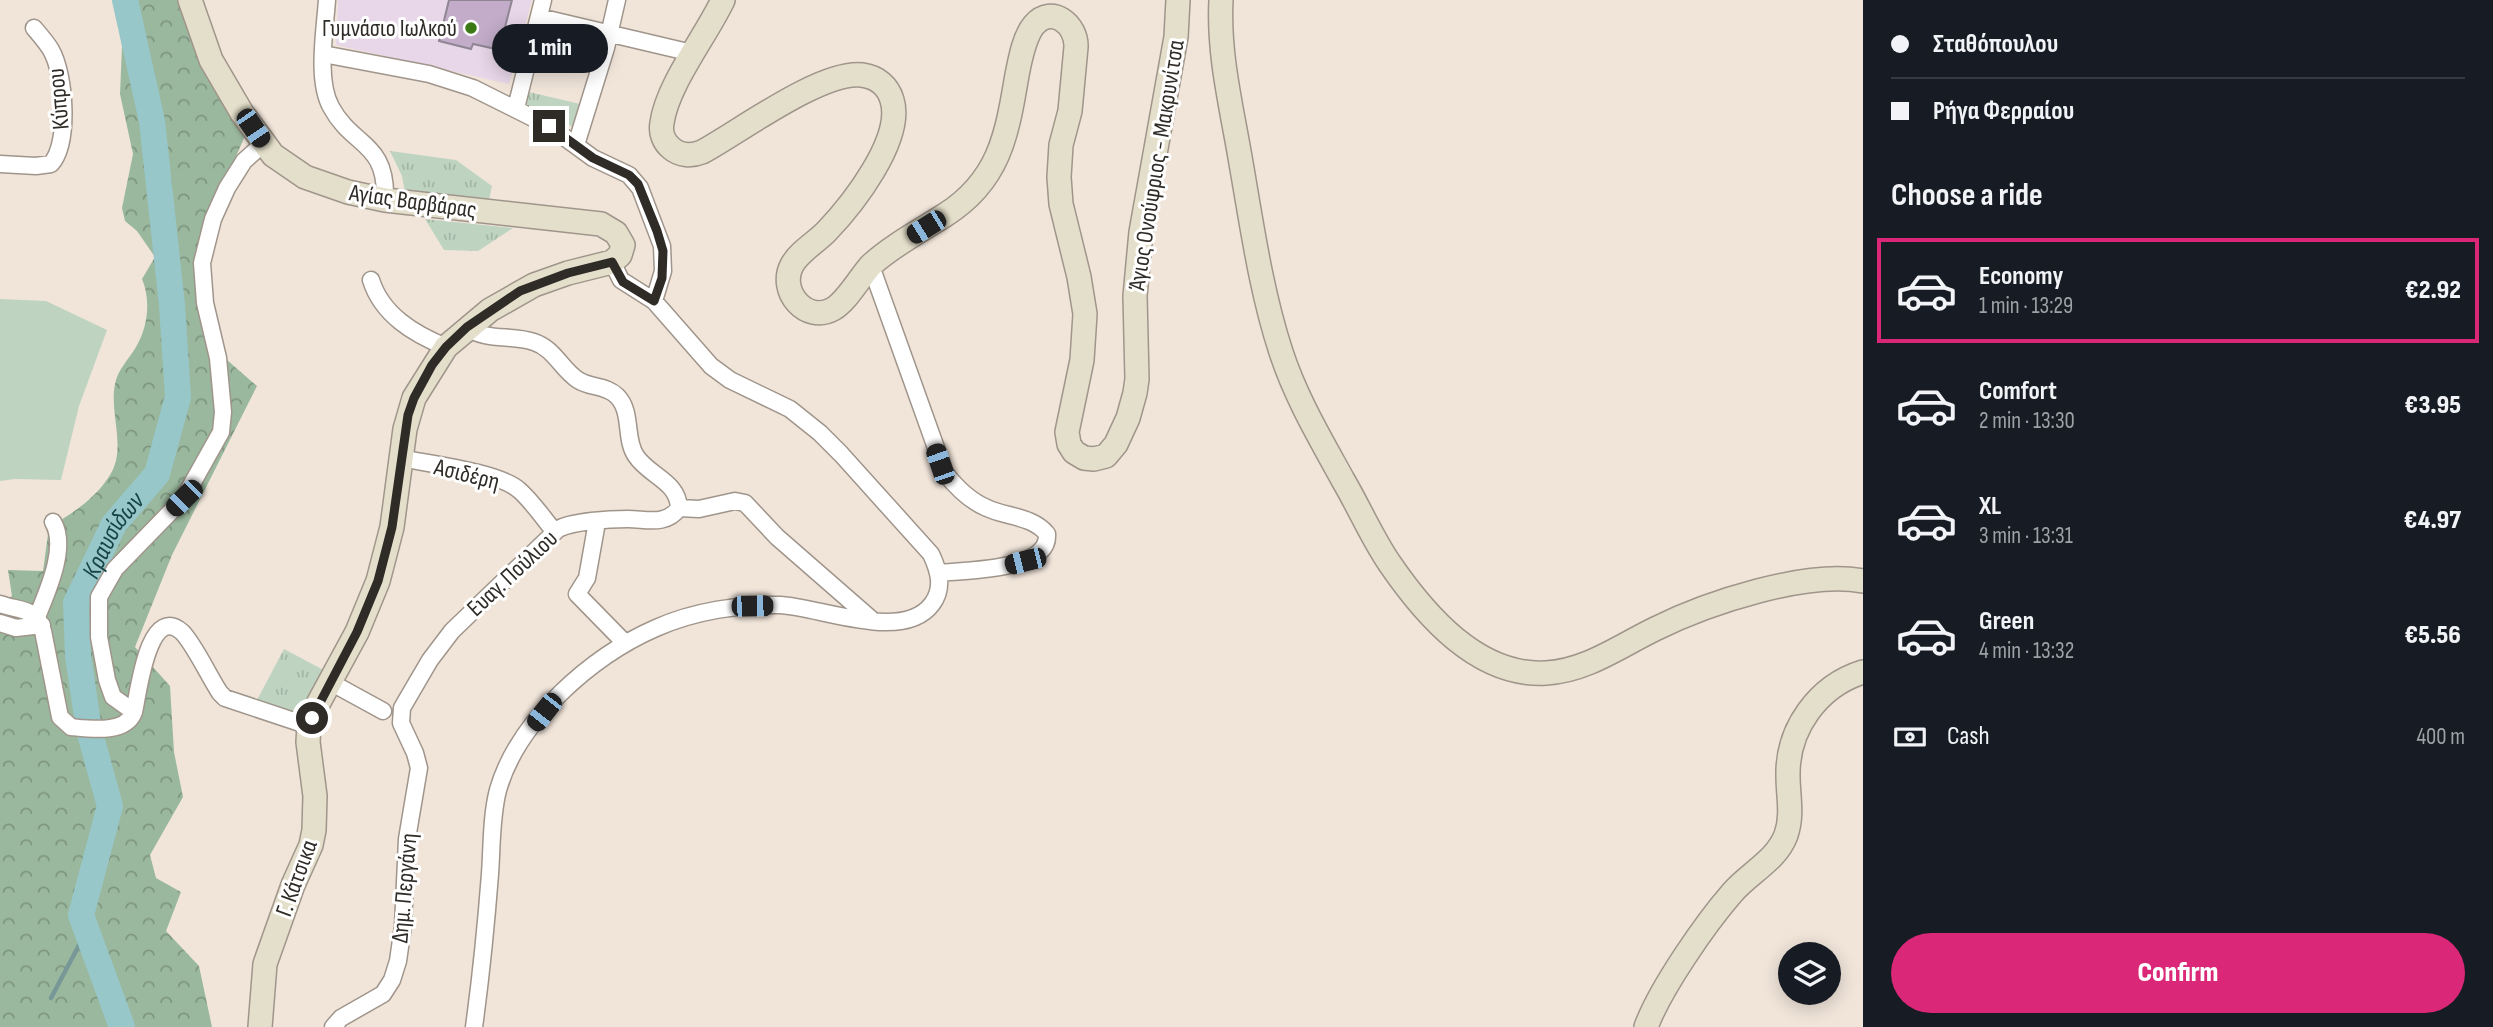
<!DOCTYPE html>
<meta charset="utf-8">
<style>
body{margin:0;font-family:"Sofia Sans Condensed",sans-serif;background:#20242c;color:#f1f3f6;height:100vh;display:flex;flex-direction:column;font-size:26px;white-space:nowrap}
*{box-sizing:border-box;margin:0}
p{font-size:23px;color:#9ea1a6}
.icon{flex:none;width:38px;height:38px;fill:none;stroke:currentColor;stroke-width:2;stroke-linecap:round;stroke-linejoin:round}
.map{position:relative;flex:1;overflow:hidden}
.details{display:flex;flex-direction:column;background:#171b24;width:630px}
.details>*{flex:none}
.guide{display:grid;align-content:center;height:154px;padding:0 28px;background:#171b24}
.buttons{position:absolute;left:1778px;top:942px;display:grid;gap:14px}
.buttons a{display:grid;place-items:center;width:63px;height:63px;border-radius:50%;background:#171b24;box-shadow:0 4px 18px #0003;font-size:35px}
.end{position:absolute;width:32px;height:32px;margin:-16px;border:9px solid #2f2b27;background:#fff;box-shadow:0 0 0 4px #fff}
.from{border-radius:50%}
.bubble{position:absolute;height:49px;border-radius:24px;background:#171b24;box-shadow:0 4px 18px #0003;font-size:23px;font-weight:800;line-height:49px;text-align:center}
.car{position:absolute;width:21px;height:42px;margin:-21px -10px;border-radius:9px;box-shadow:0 0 5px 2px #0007;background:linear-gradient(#222 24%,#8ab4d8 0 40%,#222 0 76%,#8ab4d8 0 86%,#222 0)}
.guide b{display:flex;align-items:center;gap:24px;height:66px;font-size:26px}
.guide b+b{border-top:2px solid #363941}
.guide i{width:18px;height:18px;background:#f1f3f6}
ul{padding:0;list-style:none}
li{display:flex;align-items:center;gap:21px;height:105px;margin:0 14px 10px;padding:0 14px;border:4px solid transparent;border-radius:0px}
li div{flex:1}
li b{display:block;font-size:26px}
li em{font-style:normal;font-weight:800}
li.on{border-color:#db2777}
li>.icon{width:63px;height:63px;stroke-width:1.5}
h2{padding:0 28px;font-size:32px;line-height:84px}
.pay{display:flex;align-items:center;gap:18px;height:77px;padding:0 28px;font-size:26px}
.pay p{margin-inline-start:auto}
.primary-button{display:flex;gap:14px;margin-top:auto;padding:14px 28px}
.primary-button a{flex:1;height:80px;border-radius:42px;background:#db2777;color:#fff;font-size:28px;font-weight:800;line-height:80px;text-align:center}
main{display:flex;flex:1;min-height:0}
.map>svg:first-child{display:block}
.education{fill:#e8d7e9}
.grass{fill:url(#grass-tufts)}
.forest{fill:url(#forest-crowns)}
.garden{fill:#bed3c0}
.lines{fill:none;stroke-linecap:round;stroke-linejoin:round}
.stream{stroke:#789898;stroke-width:4.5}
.river{stroke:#98c7c9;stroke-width:26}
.building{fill:#c2acc9;stroke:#8f8692;stroke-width:2}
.street-casing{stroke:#a0958b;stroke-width:19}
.secondary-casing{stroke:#a0958b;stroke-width:26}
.street{stroke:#fff;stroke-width:16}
.secondary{stroke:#e4dfca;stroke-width:23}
.route{stroke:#2f2b27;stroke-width:9}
.poi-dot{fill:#3b7915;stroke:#fff;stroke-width:2.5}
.labels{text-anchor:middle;stroke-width:6;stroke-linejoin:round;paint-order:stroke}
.poi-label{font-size:24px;fill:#2f2b27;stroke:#fff;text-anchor:end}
.street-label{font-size:24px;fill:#2f2b27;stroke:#fff}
.water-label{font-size:26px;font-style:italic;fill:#194447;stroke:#fff}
</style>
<main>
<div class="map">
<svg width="1863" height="1027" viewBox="0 0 1863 1027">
<defs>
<pattern id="grass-tufts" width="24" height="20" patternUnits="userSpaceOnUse" patternTransform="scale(1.75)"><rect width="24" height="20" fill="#bed3c0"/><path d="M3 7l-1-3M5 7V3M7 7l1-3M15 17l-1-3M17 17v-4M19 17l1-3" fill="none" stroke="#a4b5a5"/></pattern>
<pattern id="forest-crowns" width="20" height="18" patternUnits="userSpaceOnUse" patternTransform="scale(1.75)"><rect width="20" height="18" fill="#9ab89e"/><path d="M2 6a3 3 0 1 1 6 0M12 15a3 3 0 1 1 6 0" fill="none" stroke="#7e9681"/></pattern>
</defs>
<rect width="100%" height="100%" fill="#f1e5da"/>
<path class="education" d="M338,0h194l-23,84 -173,-39z"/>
<path class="grass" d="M529,92l51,12 -7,23 -47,-23z
M390,151l66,9 36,26 -4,18 -83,-12 -3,-16z
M425,219l88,9 -35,23 -34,-1z
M284,649l49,26c-27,32 -34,48 -76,25z"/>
<path class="forest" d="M115,0h68l60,126 2,10 -42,95 8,115 46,40 -85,169 -37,92 35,39 4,66 9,45 -33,58 6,23 25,14 -15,39 33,35 13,61h-212v-424l12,-7 -4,-26 35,1 6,-44c23,-13 47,-29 61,-52 17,-27 -1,-62 5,-91 3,-15 14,-25 21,-37 12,-20 15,-47 6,-68l13,-22 -18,-26 -12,-10 -3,-13 11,-54 -13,-60 2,-48z"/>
<path class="garden" d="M0,299l46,2 61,29 -28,76 -18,74 -46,-1 -15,2z"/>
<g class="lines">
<path class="stream" d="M51,998l35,-66"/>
<path class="river" id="s1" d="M122,1027l-41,-112 29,-109 -21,-76 -11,-74 -2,-53 38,-79 43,-50 21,-77 -6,-92 -20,-184 -27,-121"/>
</g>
<path class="building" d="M449,0h63l-8,31 6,2 -5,18 -32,-7 -2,5 -32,-8z"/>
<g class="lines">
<g class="street-casing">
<path id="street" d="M327,0c-2,30 -11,80 4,107 22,41 56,34 54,93
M539,17l153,36
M323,54l106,20 44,14 76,38 44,32 36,17 11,13 22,58 1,25 -9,30
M516,108l27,-108
M576,145l30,-97 11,-48
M0,164l36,2 15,-2c19,-21 14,-90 0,-114 -4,-7 -11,-15 -17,-22
M871,266l74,207c11,14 25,28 42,35 19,9 46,8 60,26 3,37 -82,36 -108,39
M371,280c11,35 43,54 75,67
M467,327c19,15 45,7 67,15 21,7 27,27 44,38 12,8 28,5 39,16 16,16 7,43 19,60 13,20 42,25 43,52
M401,458c28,6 98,14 118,32 13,11 24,28 36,42
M679,508l20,1 36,-8 10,2 32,34 94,82
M597,522l-10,56 -10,16 47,48
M0,604c19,7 37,3 43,27l17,86 11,10c20,2 55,7 63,-15 4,-16 14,-110 48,-80 12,12 28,46 38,61l5,5 84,28
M37,617c10,-25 31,-70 16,-95
M0,623l16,5 26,-3
M330,682l53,29
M134,712l-21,-15 -6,-17 -8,-43v-40l16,-28 69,-71 37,-66 2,-20 -5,-54 -13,-55 -3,-40 11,-44 14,-31 17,-27 19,-17
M333,1027l8,-9 42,-24 9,-14 6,-19 5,-35 4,-87 12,-71 -4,-15 -14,-30 1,-15 4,-7 24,-41 22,-29 106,-102c15,-8 52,-10 70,-10 19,0 38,7 51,-11
M474,1027c7,-51 12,-101 16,-153 2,-27 1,-57 8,-84 20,-70 94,-134 158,-162 38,-17 84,-24 124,-23 41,2 123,38 152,-1 12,-16 7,-33 -1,-50l-90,-100 -21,-21 -30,-24 -60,-29 -19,-14 -57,-65 -33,-21 -9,-18"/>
</g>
<g class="secondary-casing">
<path id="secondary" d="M190,0l21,60 31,53 31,42 32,22 43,15 37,8 216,24 15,9 7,12 -3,10 -8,7 -44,11 -34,12 -44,25 -44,37 -32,51 -9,31 -13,98 -14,54 -21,51 -38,70 -10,24 -1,16 7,54 -1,34 -3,15 -18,40 -28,79 -5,63
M723,0c-17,36 -56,85 -61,123 -2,10 2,19 9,25 9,8 21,8 31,4 37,-20 120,-82 160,-77 15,2 26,11 30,25 12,39 -40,105 -66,132 -11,11 -27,20 -34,33 -14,26 14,59 41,44 14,-8 27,-32 38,-44 22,-20 49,-34 74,-50 55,-35 62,-81 72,-140 3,-15 7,-38 17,-50 18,-21 43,0 42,22l-6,64 -9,34 -2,32 2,27 18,73 6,37 -3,46 -15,72 2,12 5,8 10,6 10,1 12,-3 10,-12 12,-26 7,-25 2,-14 -2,-83 6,-64 35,-195 2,-37
M1221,0c-3,55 11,109 20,163 11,63 20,128 40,189 15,46 39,86 62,128 16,27 29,58 47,84 35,51 88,113 156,109 40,-2 74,-27 109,-44 52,-26 152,-59 208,-48
M1646,1027c14,-38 59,-103 86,-134 18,-21 44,-32 54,-58 7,-20 2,-39 2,-59 -1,-47 30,-90 75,-104"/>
</g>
<use href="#street" class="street"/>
<use href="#secondary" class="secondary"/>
</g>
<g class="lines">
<path class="route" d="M312,718l45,-86 21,-51 14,-54 16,-112 6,-17 18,-33 14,-18 21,-20 53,-36 48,-18 44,-11 11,20 31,19 8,-23 1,-27 -6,-20 -19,-47 -9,-9 -36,-17 -44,-32"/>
</g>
<circle class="poi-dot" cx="471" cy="28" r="7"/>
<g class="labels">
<g class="poi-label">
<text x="457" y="36">Γυμνάσιο Ιωλκού</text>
</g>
<g class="street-label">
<text transform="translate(58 99) rotate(-95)" y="8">Κύπρου</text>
<text transform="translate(1156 165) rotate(-81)" y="8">Άγιος Ονούφριος - Μακρυνίτσα</text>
<text transform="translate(413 201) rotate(8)" y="8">Αγίας Βαρβάρας</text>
<text transform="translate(467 474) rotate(14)" y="8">Ασιδέρη</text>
<text transform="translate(512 573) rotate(-43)" y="8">Ευαγ. Πούλιου</text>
<text transform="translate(296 878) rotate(-70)" y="8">Γ. Κάτσικα</text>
<text transform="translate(404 888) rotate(-85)" y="8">Δημ. Περγάνη</text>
</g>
<g class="water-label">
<text dy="9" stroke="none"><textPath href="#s1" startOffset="516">Κραυσίδων</textPath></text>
</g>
</g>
</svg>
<div class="buttons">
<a><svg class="icon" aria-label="layers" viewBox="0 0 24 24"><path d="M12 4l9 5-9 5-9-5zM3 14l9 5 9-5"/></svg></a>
</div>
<i class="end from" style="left:312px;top:718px"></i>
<i class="end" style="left:549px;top:126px"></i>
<div class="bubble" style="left:492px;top:24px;width:116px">1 min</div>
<i class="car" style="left:253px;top:128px;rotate:146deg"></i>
<i class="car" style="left:926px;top:227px;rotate:238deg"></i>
<i class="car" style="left:940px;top:464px;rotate:341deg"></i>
<i class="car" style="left:184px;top:498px;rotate:225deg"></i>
<i class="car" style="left:1025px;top:561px;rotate:256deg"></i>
<i class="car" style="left:752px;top:606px;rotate:89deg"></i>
<i class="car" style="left:544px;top:712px;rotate:218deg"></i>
</div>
<section class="details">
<div class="guide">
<b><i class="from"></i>Σταθόπουλου</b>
<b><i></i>Ρήγα Φερραίου</b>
</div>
<h2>Choose a ride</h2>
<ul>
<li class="on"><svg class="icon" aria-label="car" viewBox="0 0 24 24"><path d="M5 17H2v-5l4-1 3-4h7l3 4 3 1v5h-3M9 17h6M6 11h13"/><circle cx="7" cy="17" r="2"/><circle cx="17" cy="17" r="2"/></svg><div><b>Economy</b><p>1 min · 13:29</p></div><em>€2.92</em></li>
<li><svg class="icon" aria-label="car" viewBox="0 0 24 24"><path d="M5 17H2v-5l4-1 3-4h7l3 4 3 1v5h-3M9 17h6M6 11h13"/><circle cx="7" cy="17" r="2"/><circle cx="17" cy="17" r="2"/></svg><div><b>Comfort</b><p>2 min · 13:30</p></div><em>€3.95</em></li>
<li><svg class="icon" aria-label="car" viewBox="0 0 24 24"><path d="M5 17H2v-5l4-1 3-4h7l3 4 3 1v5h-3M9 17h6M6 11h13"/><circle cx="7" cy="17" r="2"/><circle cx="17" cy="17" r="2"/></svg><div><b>XL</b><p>3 min · 13:31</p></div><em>€4.97</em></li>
<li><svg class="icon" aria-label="car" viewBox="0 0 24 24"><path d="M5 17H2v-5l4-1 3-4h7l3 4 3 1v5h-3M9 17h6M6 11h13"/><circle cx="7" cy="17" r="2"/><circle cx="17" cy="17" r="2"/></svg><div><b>Green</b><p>4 min · 13:32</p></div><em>€5.56</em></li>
</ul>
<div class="pay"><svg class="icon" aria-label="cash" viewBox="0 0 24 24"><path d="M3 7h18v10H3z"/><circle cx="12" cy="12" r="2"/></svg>Cash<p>400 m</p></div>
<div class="primary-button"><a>Confirm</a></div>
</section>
</main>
